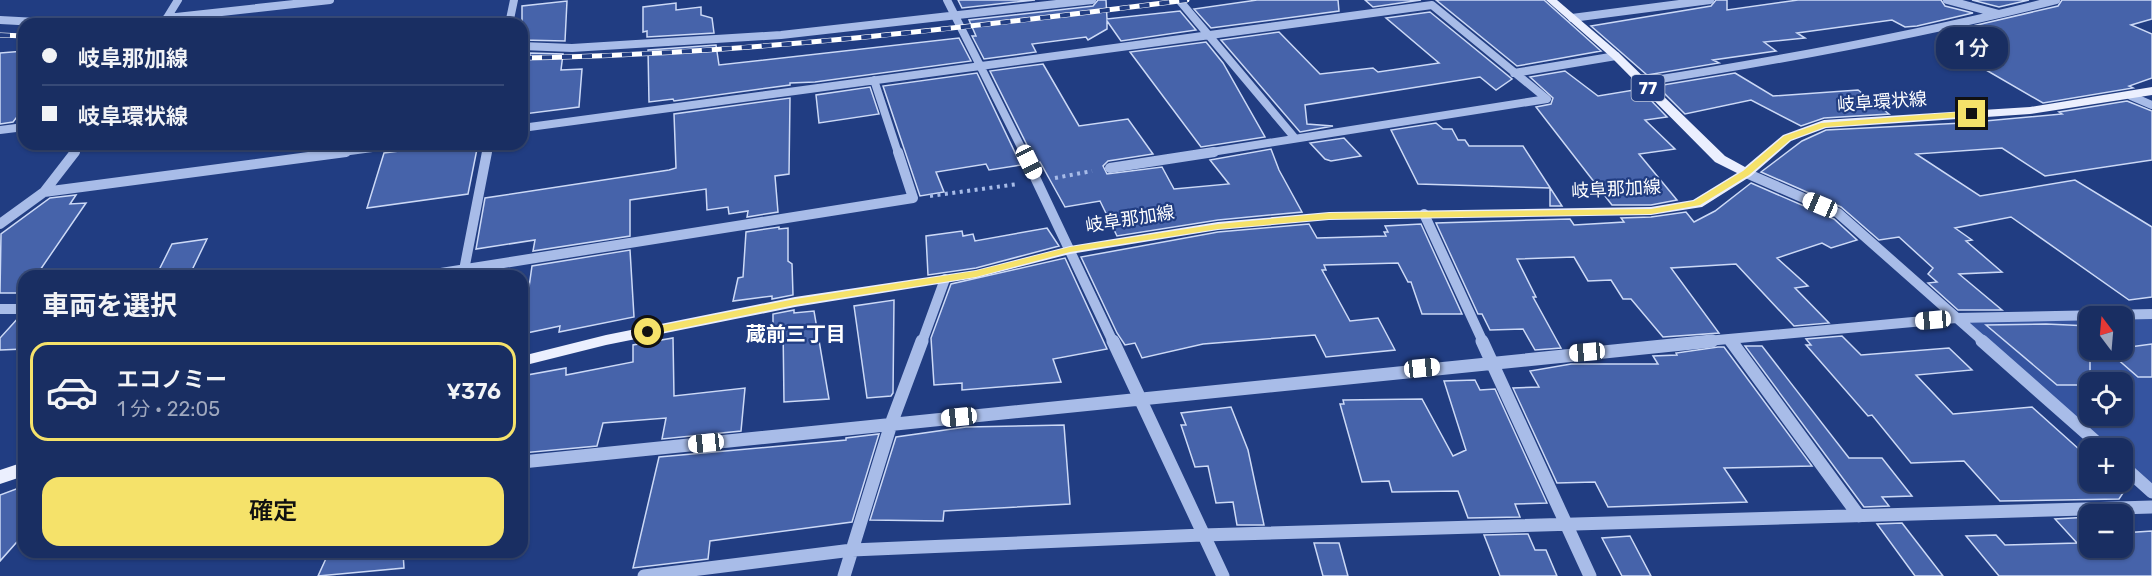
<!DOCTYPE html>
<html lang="ja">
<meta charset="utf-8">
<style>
body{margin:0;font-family:Rubik,"Noto Sans JP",sans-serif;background:#223668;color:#f1f3f6;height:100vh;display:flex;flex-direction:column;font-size:22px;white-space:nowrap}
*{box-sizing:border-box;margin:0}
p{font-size:20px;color:#9fa8be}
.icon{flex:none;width:33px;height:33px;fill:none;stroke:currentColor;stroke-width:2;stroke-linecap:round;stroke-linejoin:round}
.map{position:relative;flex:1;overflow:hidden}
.sheet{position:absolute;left:18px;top:270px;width:510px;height:288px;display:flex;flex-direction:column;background:#192e62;border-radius:18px;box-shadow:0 2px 4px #0004,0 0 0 2px #374a77}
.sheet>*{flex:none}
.top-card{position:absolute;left:18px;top:18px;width:510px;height:132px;border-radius:18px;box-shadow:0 2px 4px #0004,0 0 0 2px #374a77;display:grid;align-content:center;height:132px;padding:0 24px;background:#192e62}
.needle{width:39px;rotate:344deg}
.fabs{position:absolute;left:2079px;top:306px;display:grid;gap:12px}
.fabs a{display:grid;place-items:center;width:54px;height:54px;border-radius:12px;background:#192e62;box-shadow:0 2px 4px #0004,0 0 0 2px #374a77;font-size:30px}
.end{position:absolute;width:27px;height:27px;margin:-14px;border:8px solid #f5e26a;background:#111;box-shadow:0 0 0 3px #111}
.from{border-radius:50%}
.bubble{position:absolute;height:42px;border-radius:18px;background:#192e62;box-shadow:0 2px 4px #0004,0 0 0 2px #374a77;font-size:20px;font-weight:600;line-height:42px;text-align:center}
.car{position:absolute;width:18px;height:36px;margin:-18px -9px;border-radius:8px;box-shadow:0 0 4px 2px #0007;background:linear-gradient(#fff 24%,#345 0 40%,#fff 0 76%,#345 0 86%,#fff 0)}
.top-card b{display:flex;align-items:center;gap:21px;height:57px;font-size:22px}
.top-card b+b{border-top:2px solid #374a77}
.top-card i{width:15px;height:15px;background:#f1f3f6}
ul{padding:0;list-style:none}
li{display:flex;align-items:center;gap:18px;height:99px;margin:0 12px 9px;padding:0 12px;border:3px solid #374a77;border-radius:18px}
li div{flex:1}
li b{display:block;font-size:22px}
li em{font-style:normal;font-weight:600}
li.active{border-color:#f5e26a}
li>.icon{width:54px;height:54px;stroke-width:1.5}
h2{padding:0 24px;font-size:27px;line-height:72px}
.action{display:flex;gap:12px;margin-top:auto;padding:12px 24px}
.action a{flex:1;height:69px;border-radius:18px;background:#f5e26a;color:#111;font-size:24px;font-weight:600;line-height:69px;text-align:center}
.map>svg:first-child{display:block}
.green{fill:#3554a0;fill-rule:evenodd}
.building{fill:#4663aa;stroke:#ccd9f6;stroke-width:1.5}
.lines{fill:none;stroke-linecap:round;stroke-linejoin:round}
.path{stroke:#a8bce8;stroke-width:4;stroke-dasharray:3 4.5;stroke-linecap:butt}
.minor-far2{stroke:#a8bce8;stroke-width:8}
.minor-far1{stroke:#a8bce8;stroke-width:10}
.minor{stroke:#a8bce8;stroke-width:13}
.major{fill:#ebeffe;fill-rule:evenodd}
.rail-casing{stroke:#fff;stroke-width:5}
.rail{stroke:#213d82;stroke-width:4;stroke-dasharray:10;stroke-linecap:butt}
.route{fill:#f5e26a}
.labels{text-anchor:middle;stroke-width:4.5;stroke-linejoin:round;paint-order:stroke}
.shield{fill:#213d82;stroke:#bcc5da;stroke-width:1.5}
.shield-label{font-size:16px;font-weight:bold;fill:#fff}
.street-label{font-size:18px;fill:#fff;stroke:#213d82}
.neighbourhood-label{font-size:20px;font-weight:bold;fill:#fff;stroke:#213d82}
</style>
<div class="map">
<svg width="2152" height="576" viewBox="0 0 2152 576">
<rect width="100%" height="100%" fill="#213d82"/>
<path class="green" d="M2152,314v183l-29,-27 -1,-22h-23l-143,-130zM2090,316h32v34h-32zM2090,382h32v34h-32z"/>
<path class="building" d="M958,0h77l-73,8z
M1098,0h8l1,19 73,-8 16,19 -75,11 -14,-20v8l-19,11 -2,-3 -54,7 4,8 -52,7 -12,-23h4l-7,-16 124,-14z
M1257,0h81l1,11 -128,17 -17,-19z
M1365,0h56l-48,7z
M1436,0h108l57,51 -84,15z
M1716,0h11v10l71,-10h143l4,6 28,7 -56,13 -12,1 -13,-7 -95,13 8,5 -41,4 12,9 -63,9 6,3 -72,12 -56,-49 120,-20z
M1972,0h57l-30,7z
M2062,0h90v19l-21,6 21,9v44l-23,8 4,2 -90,15 -69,-40 30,-2 -57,-29 111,-26z
M567,1l-2,40 -43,-1v-34z
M676,3v7l25,-3v8l11,3 2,15 -67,4v-6l-4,1v-25z
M1430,12l82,67 -16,11 -16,-13 -175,28 2,19 26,2 -33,6 -79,-92 58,-8 41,42 53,-6 5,4 61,-9 -53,-45z
M959,38l12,23 -156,21 -25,1v2l-116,16 -1,-2 -24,3 -1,-52 68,-5 3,20z
M1206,42l17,21 42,74 -64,10 -71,-95z
M24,51v57l-11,14 -13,2v-71z
M530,53l33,1 -2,16 21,-1 -3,38 -55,7z
M1043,64l36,62 49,-7 25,35 -45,7 -5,5 4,8 55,-7 12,22 55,-5 -19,-24 61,-11 8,21 23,42 -84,8 -101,16 -17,-35 -35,6 -25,-45 -4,1 -46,-92z
M1565,71l33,25 42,-7 27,28 -22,3 30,29 -36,5 38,46 -26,5h-39l-76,-98 15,-3 2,-6 -23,-21z
M977,73l44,92 -32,5 -3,-6 -50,8 8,20 -24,4 -37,-110z
M1735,73l38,23 85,-6 31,24 -65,4 -23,8 -50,-26 -66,14 -28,-28z
M870,87l9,27 -60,9 -3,-28z
M790,98l-1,76 -14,2 3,36 -31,5 1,-6 -19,3 -1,-7 -21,3 -1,-21 -76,11v36l-97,15 2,-11 -59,9 9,-51 184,-28 7,-2 -2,-54z
M2127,101l25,10v49l-107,16 -43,-28 -86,6 64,42 95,-16 77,47v70l-23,3 -118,-83 -56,11 17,12 -6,1 36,31 -43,2 43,36h-44l-30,-27 9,-1 -9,-8 5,-6 -34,-31 -20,3 -38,-33 -80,-35 41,-31 24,-11 137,-7 99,-9 -3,-2z
M1436,123l7,6h9l6,11h7l4,6h54l39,60h-12v-18l-132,-4 -27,-54z
M1344,138l17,18 -30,5 -6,-2 -15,-16z
M453,144h25l-10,50 -101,14 17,-55z
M1751,183l83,36 23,21 -26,8 -9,-5 -45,15 31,28 -13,2 34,35 -35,3 -58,-62 -65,4 48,65 -56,4 -32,-38h-8l-12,-19 -23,1 -14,-24 -57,2 19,38h-3l28,51 -26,2 -12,-21 -33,1 -8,-16h-4l-42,-91 134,-4 4,6 50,-3 -3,-4 30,-1 35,-5 8,10 21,-11z
M76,195l-6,9 16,-1 -50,73h-12v17h-24l1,-59 49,-36z
M1309,224l8,14 69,-2 -2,-4h4l-3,-6 36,-2 41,90h-40l-11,-32h-3l-10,-19 -74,2 2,5h-4l28,51 28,-3 17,32 -69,7 -11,-22 -112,9 -61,14 -7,-15 -10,2 -8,-12 -36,-76 137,-25z
M779,227v2l9,-1v33l4,3 1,31 -21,4v-3l-39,5 5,-23 5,-1 3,-45z
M1047,228l12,18 -83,22 -48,7 -2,-39 36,-5 1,5 10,-2 2,7z
M207,239l-15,31 -36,6 16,-32z
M630,250l4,67 -75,15 1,-6 -38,8v-46l7,-1 3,-21z
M1065,258l42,91 -54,10 8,23 -99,8v-7l-28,2 -3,-47 20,-54z
M894,300l-1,93 -2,3 -24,2 -13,-92z
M794,310v3l20,-2 15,88 -45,3 -1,-75 -10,1v-14z
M20,316h4v33l-24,1v-12z
M2046,324l44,2v59h-33l-71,-60z
M1842,336l19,19 88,-7 23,22 -56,5 37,39 79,-7 58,52v23h25l10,8 -6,9 -119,2 -36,-40 -53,2 -39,-48 -4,1 -62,-71h5l-5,-6z
M673,338l1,58 71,-8 -4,43 -79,8 4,-21 -63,5 -6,23 -75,7v-77l44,-8v7l67,-13v-17z
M2152,344v33h-14l-31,-27z
M1745,346h17l87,112h33l30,38 -30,1 7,9 -25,1z
M1718,347h6l88,119 -88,2 23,34 -139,5 -13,-25 -38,1 -44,-95 26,-1 -9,-16 41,-7h87l-5,-8 24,-1 -1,-2z
M1475,380l5,10 15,-1 52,114 -32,1 5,13 -52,1 -10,-27 -66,1 -3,-11 -27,1 -22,-78h4l-1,-4 79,-1 31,57 13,-6 -22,-69z
M1231,407l17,43 16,75h-27l-4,-23 -17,1 -8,-37 -13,1 -14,-42h5l-5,-12z
M1064,425l6,79 -126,7 -1,10 -73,-1 26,-83 70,-10z
M879,434l-27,88 -142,19 -2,18 -75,9 26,-111 187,-17v-2z
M24,486v48l-24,27v-66z
M2090,517v31h32v-15l30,-2v45h-153l-33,-40 30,-1 9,10 72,-2 -22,-24z
M1902,523l41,53h-28l-38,-52z
M1528,534l7,16h11l11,26h-57l-16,-41z
M1630,536l21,40h-29l-20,-38z
M1314,543h25l9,33h-25z
M329,552h74l1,16 -86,8z"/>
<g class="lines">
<path class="path" d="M1055,178l37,-7
M930,196l88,-12"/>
<path class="minor-far2" d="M947,0l77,153
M1179,0l115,137
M1947,0l52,14
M167,18l163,-18
M1572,18l138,-18
M0,20l74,4
M165,21l13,-21
M509,24l5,-24
M522,46l50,2 209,-13 311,-35
M1514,73l102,-17
M874,80l24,73
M1642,82c139,-22 277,-47 414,-82
M2131,96l21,9
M522,128l910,-123 115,94 -342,54
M0,130l24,-3
M74,153l7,-9
M335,153l67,-9
M486,153l2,-9"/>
<path class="minor-far1" d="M1023,152l90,190
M1110,168l104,-16
M1746,173l92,40 146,129
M44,192l302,-40
M1424,214l59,128
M0,224l44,-32 31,-40
M464,270l23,-118
M422,276l491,-78 -15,-46
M0,309h24
M1730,339l2,3
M922,342l23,-63
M1696,342l260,-24 196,-4"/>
<path class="minor" d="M1113,341l110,235
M1482,341l108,235
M1731,341l128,175
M1982,341l121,107
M522,462l1190,-121
M2122,465l30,27
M644,576l208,-26 350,-15 950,-28
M844,576l47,-152 31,-83"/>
<path class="major" d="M1546,0h11l63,54 105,102 20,11 38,-32 41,-15 206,-13 122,-20v8l-122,19 -204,14 -35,13 -40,35 -49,31 -51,8 -322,5 -111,10 -148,24 -94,24 -181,29 -189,38 -84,21v-10l84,-21 189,-38 181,-27 94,-24 148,-24 111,-10 322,-5 42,-7 44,-27 -22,-11 -103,-104z
M24,462v14l-24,8v-14z"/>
<g class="rail-casing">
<path id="rail" d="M0,35l24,1
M522,58c223,-4 444,-30 665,-58"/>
</g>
<use href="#rail" class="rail"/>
</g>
<path class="route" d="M1972,111l3,5 -150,11 -35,13 -41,35 -49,30 -49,9 -322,5 -111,10 -148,23 -94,25 -181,28 -147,30 -5,-3 5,-4 147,-29 180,-28 95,-24 148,-23 111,-11 322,-4 43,-8 49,-30 41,-35 37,-13z"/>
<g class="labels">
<rect class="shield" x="1631.5" y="75" width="33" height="26" rx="4.5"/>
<g class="shield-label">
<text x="1648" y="94">77</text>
</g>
<g class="street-label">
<text transform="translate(1882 102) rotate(-4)" y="6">岐阜環状線</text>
<text transform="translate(1616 189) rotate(-3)" y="6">岐阜那加線</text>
<text transform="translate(1130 219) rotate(-9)" y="6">岐阜那加線</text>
</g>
<g class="neighbourhood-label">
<text x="796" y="341">蔵前三丁目</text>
</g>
</g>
</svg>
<div class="fabs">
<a><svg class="needle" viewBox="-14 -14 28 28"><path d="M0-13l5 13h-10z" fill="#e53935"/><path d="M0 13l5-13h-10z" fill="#9fa8be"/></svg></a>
<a><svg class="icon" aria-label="locate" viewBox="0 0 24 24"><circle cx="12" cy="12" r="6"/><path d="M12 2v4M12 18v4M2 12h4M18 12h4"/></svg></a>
<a>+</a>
<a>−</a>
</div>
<i class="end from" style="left:648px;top:332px"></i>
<i class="end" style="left:1972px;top:114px"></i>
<div class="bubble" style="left:1936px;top:27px;width:72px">1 分</div>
<i class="car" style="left:1029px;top:162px;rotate:154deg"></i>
<i class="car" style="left:1820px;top:205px;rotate:293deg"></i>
<i class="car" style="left:1933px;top:320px;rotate:265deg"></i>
<i class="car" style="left:1587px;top:352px;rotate:265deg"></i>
<i class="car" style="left:1422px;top:368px;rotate:84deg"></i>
<i class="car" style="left:959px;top:417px;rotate:264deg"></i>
<i class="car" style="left:706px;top:443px;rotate:264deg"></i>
<div class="top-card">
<b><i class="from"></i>岐阜那加線</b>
<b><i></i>岐阜環状線</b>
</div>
<section class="sheet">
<h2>車両を選択</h2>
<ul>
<li class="active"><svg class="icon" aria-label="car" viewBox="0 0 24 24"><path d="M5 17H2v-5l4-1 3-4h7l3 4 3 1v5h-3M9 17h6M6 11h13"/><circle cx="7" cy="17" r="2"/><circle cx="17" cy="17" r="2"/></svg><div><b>エコノミー</b><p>1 分 · 22:05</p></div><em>¥376</em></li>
</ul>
<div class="action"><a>確定</a></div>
</section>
</div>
